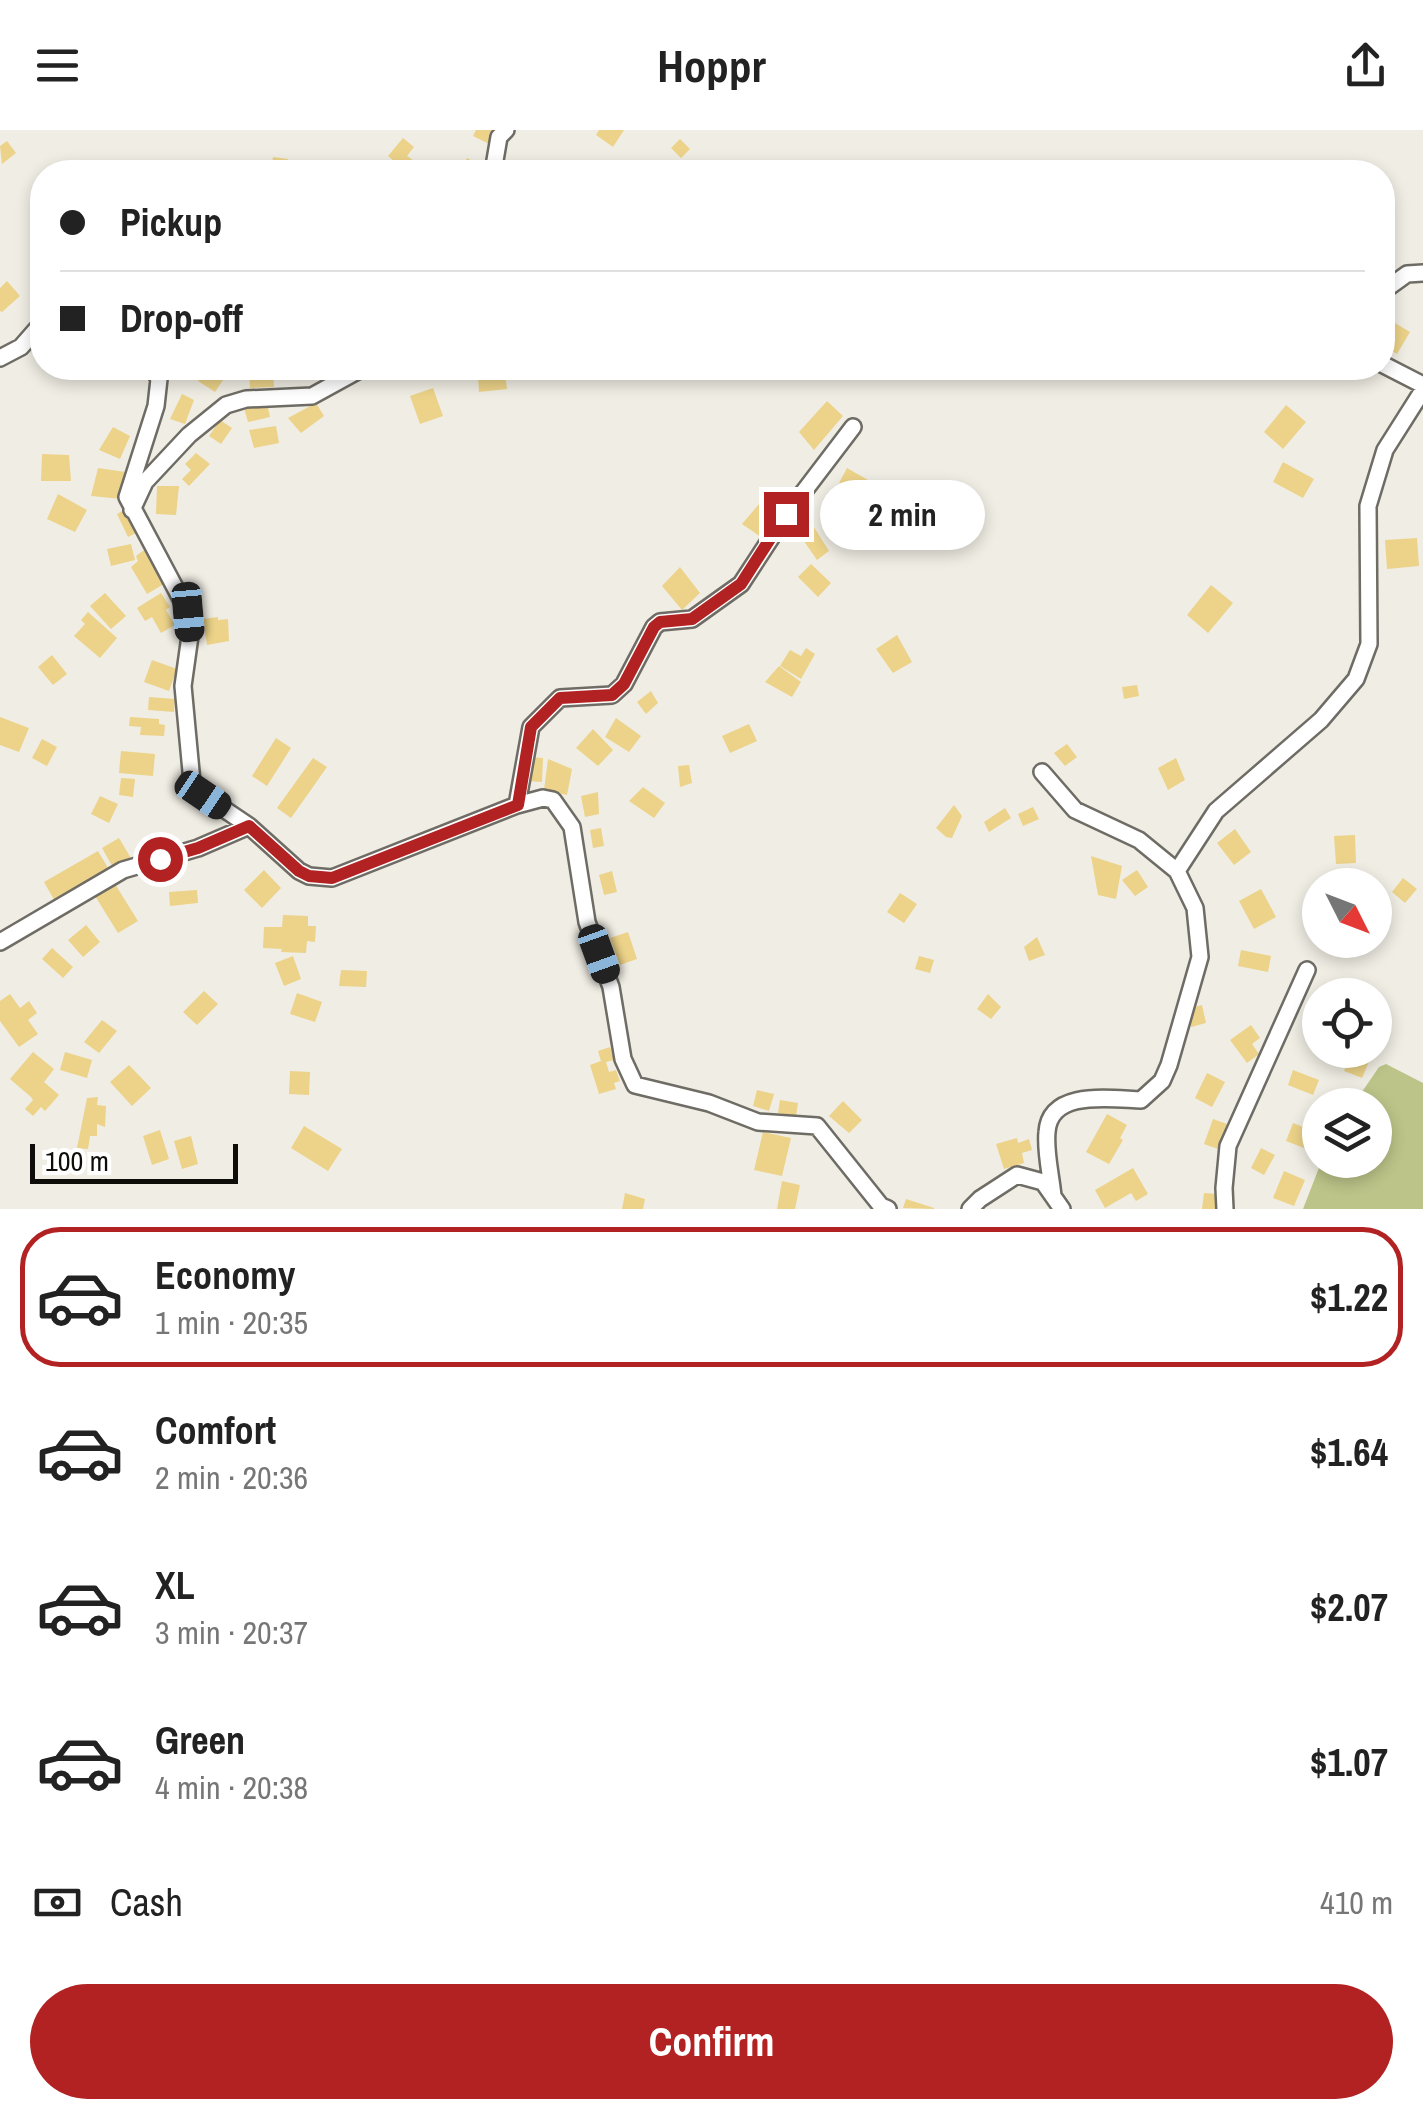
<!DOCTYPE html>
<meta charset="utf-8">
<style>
body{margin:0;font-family:"Archivo Narrow",sans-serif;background:#f6f6f6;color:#222;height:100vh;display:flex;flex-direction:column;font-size:38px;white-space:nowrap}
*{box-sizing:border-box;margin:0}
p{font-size:32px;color:#767676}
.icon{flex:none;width:55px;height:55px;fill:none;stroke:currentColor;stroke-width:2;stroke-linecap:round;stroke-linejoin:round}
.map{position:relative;height:1079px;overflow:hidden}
.sheet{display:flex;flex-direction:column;background:#fff;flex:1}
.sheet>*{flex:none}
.guide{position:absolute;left:30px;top:30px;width:1365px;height:220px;border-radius:40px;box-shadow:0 5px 15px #0003;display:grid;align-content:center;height:220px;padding:0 30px;background:#fff}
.needle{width:65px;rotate:132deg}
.tools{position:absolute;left:1302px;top:738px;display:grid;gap:20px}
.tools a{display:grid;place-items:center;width:90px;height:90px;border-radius:50%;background:#fff;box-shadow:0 5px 15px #0003;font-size:50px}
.scale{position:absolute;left:30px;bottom:25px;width:208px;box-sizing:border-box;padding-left:10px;border:5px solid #0e0d0a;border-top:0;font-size:28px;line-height:35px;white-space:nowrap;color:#0e0d0a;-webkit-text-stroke:8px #fff;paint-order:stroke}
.end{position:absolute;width:45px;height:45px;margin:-22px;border:12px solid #b22222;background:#fff;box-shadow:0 0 0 5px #fff}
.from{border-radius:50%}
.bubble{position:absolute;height:70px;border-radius:35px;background:#fff;box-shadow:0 5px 15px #0003;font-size:32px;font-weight:700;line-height:70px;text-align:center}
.car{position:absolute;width:30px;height:60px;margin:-30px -15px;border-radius:12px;box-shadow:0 0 8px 2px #0007;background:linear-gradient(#222 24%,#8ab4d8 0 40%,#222 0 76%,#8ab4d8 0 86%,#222 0)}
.guide b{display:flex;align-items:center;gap:35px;height:95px;font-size:38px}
.guide b+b{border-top:2px solid #e0e0e0}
.guide i{width:25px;height:25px;background:#222}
ul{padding:18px 0 0;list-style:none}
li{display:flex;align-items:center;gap:30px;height:140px;margin:0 20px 15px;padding:0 10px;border:5px solid transparent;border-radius:40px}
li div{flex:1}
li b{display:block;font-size:38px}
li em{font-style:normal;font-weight:700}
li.on{border-color:#b22222}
li>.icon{width:90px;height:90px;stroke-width:1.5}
.pay{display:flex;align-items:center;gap:25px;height:110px;padding:0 30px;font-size:38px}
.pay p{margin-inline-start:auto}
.button{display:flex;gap:20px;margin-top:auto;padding:20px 30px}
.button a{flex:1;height:115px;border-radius:60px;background:#b22222;color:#fff;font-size:40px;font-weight:700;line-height:115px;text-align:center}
header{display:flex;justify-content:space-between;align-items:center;height:130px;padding:0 30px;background:#fff;font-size:45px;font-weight:700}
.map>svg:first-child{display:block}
.green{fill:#bcc489}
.building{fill:#ecd389}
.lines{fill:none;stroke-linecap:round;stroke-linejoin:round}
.minor-casing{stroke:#6e6c64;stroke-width:20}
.minor{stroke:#fff;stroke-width:15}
.route{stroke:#b22222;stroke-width:12}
</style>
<header><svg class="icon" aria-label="menu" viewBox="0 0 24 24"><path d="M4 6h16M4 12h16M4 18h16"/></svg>Hoppr<svg class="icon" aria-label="share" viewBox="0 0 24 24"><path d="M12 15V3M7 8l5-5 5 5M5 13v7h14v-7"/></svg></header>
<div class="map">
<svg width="1423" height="1079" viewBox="0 0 1423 1079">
<rect width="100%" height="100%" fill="#f0ede4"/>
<path class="green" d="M1386,934l37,19v126h-120l19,-49h53v-55h-22l26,-38z"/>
<path class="building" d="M476,0h15l4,2 -6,12 -16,-8z
M599,0h25l-11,17 -17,-12z
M403,8l11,9 -7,9 10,7 -4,4 7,5h-13l-19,-16z
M680,9l10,10 -9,9 -10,-10z
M7,11l9,12 -14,11 -2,-18z
M273,27l15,2 -2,13 -15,-1z
M467,28l15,8 -3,6h-19z
M512,31l19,5 -2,6h-20z
M7,151l13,15 -18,16 -2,-1v-23z
M1395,193l15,9 -13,22 -15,-9z
M207,238h4l14,9 -10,15 -17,-11z
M519,238h23l1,3 -20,8z
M273,240l1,17 -24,1 -1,-17z
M505,244l2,15 -28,3 -1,-16z
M433,258l10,28 -23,8 -10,-28z
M182,264l12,6 -9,24 -15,-5z
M827,271l16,15 -29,34 -15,-18z
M267,273l3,14 -22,5 -4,-14z
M316,273l8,13 -23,17 -13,-15z
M1286,275l20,17 -23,27 -19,-17z
M220,290l12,8 -11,16 -12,-8z
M276,296l3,17 -25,5 -5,-18z
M113,297l17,9 -10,23 -21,-9z
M196,323l14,11 -21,22 -7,-7 9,-9 -6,-6z
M42,324l27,1 2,26h-30z
M1283,332l31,17 -11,19 -30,-16z
M98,338l28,4 -4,27 -31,-3z
M847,338l21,12 -5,14 -24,-11z
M157,356h22l-3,29 -20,-1z
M771,360l5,28 -15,19 -19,-13z
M58,364l29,16 -12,22 -28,-13z
M126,379l12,23 -10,5 -11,-23z
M812,394l17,27 -12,9 -18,-26z
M1417,408l2,28 -32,3 -2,-29z
M131,414l4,16 -24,6 -4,-17z
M144,420l20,34 -17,10 -16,-27 7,-6 -2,-5z
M811,434l20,19 -13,14 -20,-20z
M680,437l20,26 -18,17 -20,-24z
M1211,455l22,18 -25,30 -21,-18z
M105,463l21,23 -15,13 -21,-23z
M161,463l9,14 -4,3 9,15 -14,8 -9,-16 -7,4 -8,-13z
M88,482l29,26 -17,20 -26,-22 11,-12 -4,-4z
M218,487v3l10,-1 1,22 -22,4 -4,-26z
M897,505l15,27 -19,11 -17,-24z
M806,518l9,6 -14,25 -21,-13 10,-16 11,6z
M52,525l15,19 -14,11 -15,-18z
M152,530l25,9 -8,22 -25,-9z
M779,536l22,16 -9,15 -27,-15z
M1137,555l2,11 -15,3 -2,-12z
M651,561l7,12 -12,11 -9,-12z
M149,567l26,2 -1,13 -26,-2z
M0,587l29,11 -10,24 -19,-7z
M130,587l29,2v5l6,1 -1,11 -24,-1 1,-8 -12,-1z
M616,588l25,18 -12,16 -24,-15z
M749,594l8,17 -27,12 -8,-17z
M593,599l20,21 -15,16 -22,-18z
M276,608l15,10 -24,38 -15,-10z
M42,609l15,8 -10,19 -15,-8z
M1067,614l10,13 -12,9 -11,-13z
M121,621l34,3 -2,22 -34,-3z
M530,627l13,1 -1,24 -14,-1z
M313,628l14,9 -36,51 -14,-10z
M1176,628l9,22 -17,10 -10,-22z
M548,629l24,10 -5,26 -23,-5z
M689,635l3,18 -12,4 -2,-21z
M121,648l14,1 -2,18 -14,-2z
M643,657l22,16 -11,15 -25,-17z
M598,662l1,22 -14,3 -4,-21z
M100,666l18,8 -9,19 -18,-9z
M954,675l8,11 -10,22 -6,-1 -10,-9z
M1033,677l6,12 -16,7 -5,-12z
M1005,678l6,10 -22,14 -5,-10z
M601,698l3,18 -11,2 -3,-18z
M1235,699l16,23 -17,13 -17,-22z
M1355,705l1,28 -20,1 -2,-28z
M119,708l13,22 -17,11 -13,-23z
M98,721l13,22 -54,32 -13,-23z
M1091,726l31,10 -6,33 -18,-4z
M264,740l17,18 -19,20 -18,-18z
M1137,740l11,17 -13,9 -13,-16z
M612,741l5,21 -13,3 -5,-20z
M1403,748l14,11 -12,14 -13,-11z
M115,754l23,37 -20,12 -23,-37z
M1261,759l15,28 -22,12 -15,-28z
M197,760l1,13 -28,3 -1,-14z
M900,763l17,11 -13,19 -17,-11z
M283,785l25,1v10h8l-1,16 -8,-1 -1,12 -25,-1 1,-3 -19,-1 1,-21h18z
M86,795l14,17 -17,15 -15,-17z
M628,802l9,27 -17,6 -10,-27z
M1037,807l8,18 -16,6 -5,-14z
M52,818l21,19 -10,11 -21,-19z
M1241,820l30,6 -3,16 -30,-6z
M293,826l8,23 -17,7 -9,-23z
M919,826l15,4 -4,13 -15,-4z
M341,840l26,1 -1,16 -27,-1z
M204,861l14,13 -21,21 -14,-13z
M297,863l25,9 -7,20 -25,-8z
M10,864l10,14 9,-7 8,12 -9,7 10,14 -19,13 -19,-26v-20z
M988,864l13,13 -10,12 -14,-10z
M1202,875l4,18 -15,4 -4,-18z
M102,890l15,11 -18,22 -15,-11z
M1251,895l9,13 -8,6 7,10 -12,9 -17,-23z
M610,917l4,13 -8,2 3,10 7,-2 4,11 -6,2 2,6 -17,5 -9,-29 11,-4 -3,-10z
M1353,920h21l-12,28 -18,-7z
M33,922l21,17 -10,13 15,13 -14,16 -4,-4 -8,9 -8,-7 8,-9 -2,-3 -21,-18z
M65,922l27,8 -5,18 -27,-8z
M129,935l22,23 -19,18 -22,-24z
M1293,940l26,10 -6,15 -25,-10z
M290,941l20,1 -1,23 -20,-1z
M1207,943l18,9 -13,25 -17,-9z
M757,960l17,4 -5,17 -16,-5z
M98,967l-1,8 9,1 -1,21 -8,-3v12h-7l-2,13 -11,-1 10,-50z
M780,970l18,3 -2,13 -18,-3z
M843,971l19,19 -13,13 -20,-17z
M1107,984l20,11 -7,13 3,2 -14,24 -23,-12z
M1213,989l14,5 -9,25 -14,-5z
M1293,993l18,7 -7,18 -18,-7z
M304,996l38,23 -14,22 -37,-23z
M160,1000l9,29 -17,6 -9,-29z
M763,1002l28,6 -9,38 -28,-6z
M191,1006l7,28 -16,5 -8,-28z
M1017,1008l1,5 11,-4 3,11 -10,3 2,10 -20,6 -8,-25z
M1261,1018l14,7 -11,20 -13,-7z
M1133,1038l15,26 -12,7 -5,-8 -26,15 -10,-18z
M1284,1041l21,9 -11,26 -21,-8z
M782,1051l18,4 -5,24h-18z
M625,1063l20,6 -2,10h-21z
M1204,1063l13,1 -1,15h-14z
M906,1069l28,9v1l-31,-1z"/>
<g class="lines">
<g class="minor-casing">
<path id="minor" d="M493,42l6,-35 7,-7
M1382,162l25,-18 16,-1
M0,228l21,-11 21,-24
M1382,234l41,21
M152,238l7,11 -3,27 -29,91 61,115 2,24 -7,50 9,96 11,13 46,31 50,45 10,5 23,2 185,-73 26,-7 10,2 19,27 15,95 24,65 12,72 12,26 74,18 49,19 59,4 64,80 7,3
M132,380l13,-28 44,-47 37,-30 20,-6 66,-3 51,-28
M1042,642l33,38 64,30 38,31 18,37 5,49 -31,108 -7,16 -21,19c-30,-1 -91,-11 -94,32 -2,20 4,43 6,64
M517,675l14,-78 29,-29 52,-3 12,-11 30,-57 6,-5 32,-3 49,-35 45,-69 67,-88
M1177,741l39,-60 105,-91 35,-41 13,-35 -1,-138 17,-56 38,-60
M0,812l123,-72 75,-22 51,-22
M970,1079l10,-10 37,-24 26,7 19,27
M1225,1079l-1,-21 4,-42 79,-176"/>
</g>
<use href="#minor" class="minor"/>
</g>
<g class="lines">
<path class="route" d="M160,729l38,-11 51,-22 50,45 10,5 23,2 186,-73 13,-78 29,-29 52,-3 12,-11 30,-57 6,-5 32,-3 49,-35 45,-70"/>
</g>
</svg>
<div class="tools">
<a><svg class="needle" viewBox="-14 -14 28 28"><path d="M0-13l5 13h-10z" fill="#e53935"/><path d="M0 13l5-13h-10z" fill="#767676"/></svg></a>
<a><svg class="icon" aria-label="locate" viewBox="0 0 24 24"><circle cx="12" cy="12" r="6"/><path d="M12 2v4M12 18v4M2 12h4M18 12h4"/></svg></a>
<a><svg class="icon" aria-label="layers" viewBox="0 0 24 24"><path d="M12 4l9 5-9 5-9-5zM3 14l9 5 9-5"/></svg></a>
</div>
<div class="scale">100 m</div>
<i class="end from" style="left:160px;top:729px"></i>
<i class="end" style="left:786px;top:384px"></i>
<div class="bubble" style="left:820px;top:350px;width:165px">2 min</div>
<i class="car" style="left:188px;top:482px;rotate:175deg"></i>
<i class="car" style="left:203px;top:665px;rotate:124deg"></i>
<i class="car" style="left:599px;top:824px;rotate:160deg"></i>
<div class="guide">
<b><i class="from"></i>Pickup</b>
<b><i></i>Drop-off</b>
</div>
</div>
<section class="sheet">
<ul>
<li class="on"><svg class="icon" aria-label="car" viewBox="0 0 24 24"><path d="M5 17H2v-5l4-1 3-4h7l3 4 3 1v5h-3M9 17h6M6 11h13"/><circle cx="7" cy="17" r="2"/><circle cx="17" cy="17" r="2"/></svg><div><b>Economy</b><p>1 min · 20:35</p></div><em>$1.22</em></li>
<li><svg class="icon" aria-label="car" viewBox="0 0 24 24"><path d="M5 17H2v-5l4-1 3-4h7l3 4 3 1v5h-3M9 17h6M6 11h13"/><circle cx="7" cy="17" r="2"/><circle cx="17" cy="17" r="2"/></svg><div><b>Comfort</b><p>2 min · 20:36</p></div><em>$1.64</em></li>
<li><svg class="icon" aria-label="car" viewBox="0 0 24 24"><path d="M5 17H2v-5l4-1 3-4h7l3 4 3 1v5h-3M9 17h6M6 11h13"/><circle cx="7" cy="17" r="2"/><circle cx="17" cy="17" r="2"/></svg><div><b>XL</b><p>3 min · 20:37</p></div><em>$2.07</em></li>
<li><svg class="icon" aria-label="car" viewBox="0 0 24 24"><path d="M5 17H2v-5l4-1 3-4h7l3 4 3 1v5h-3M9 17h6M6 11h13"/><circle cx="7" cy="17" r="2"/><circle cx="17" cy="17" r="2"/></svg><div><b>Green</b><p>4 min · 20:38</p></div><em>$1.07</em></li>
</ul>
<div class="pay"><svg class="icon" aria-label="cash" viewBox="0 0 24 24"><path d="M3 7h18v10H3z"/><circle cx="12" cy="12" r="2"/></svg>Cash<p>410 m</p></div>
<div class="button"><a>Confirm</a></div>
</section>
